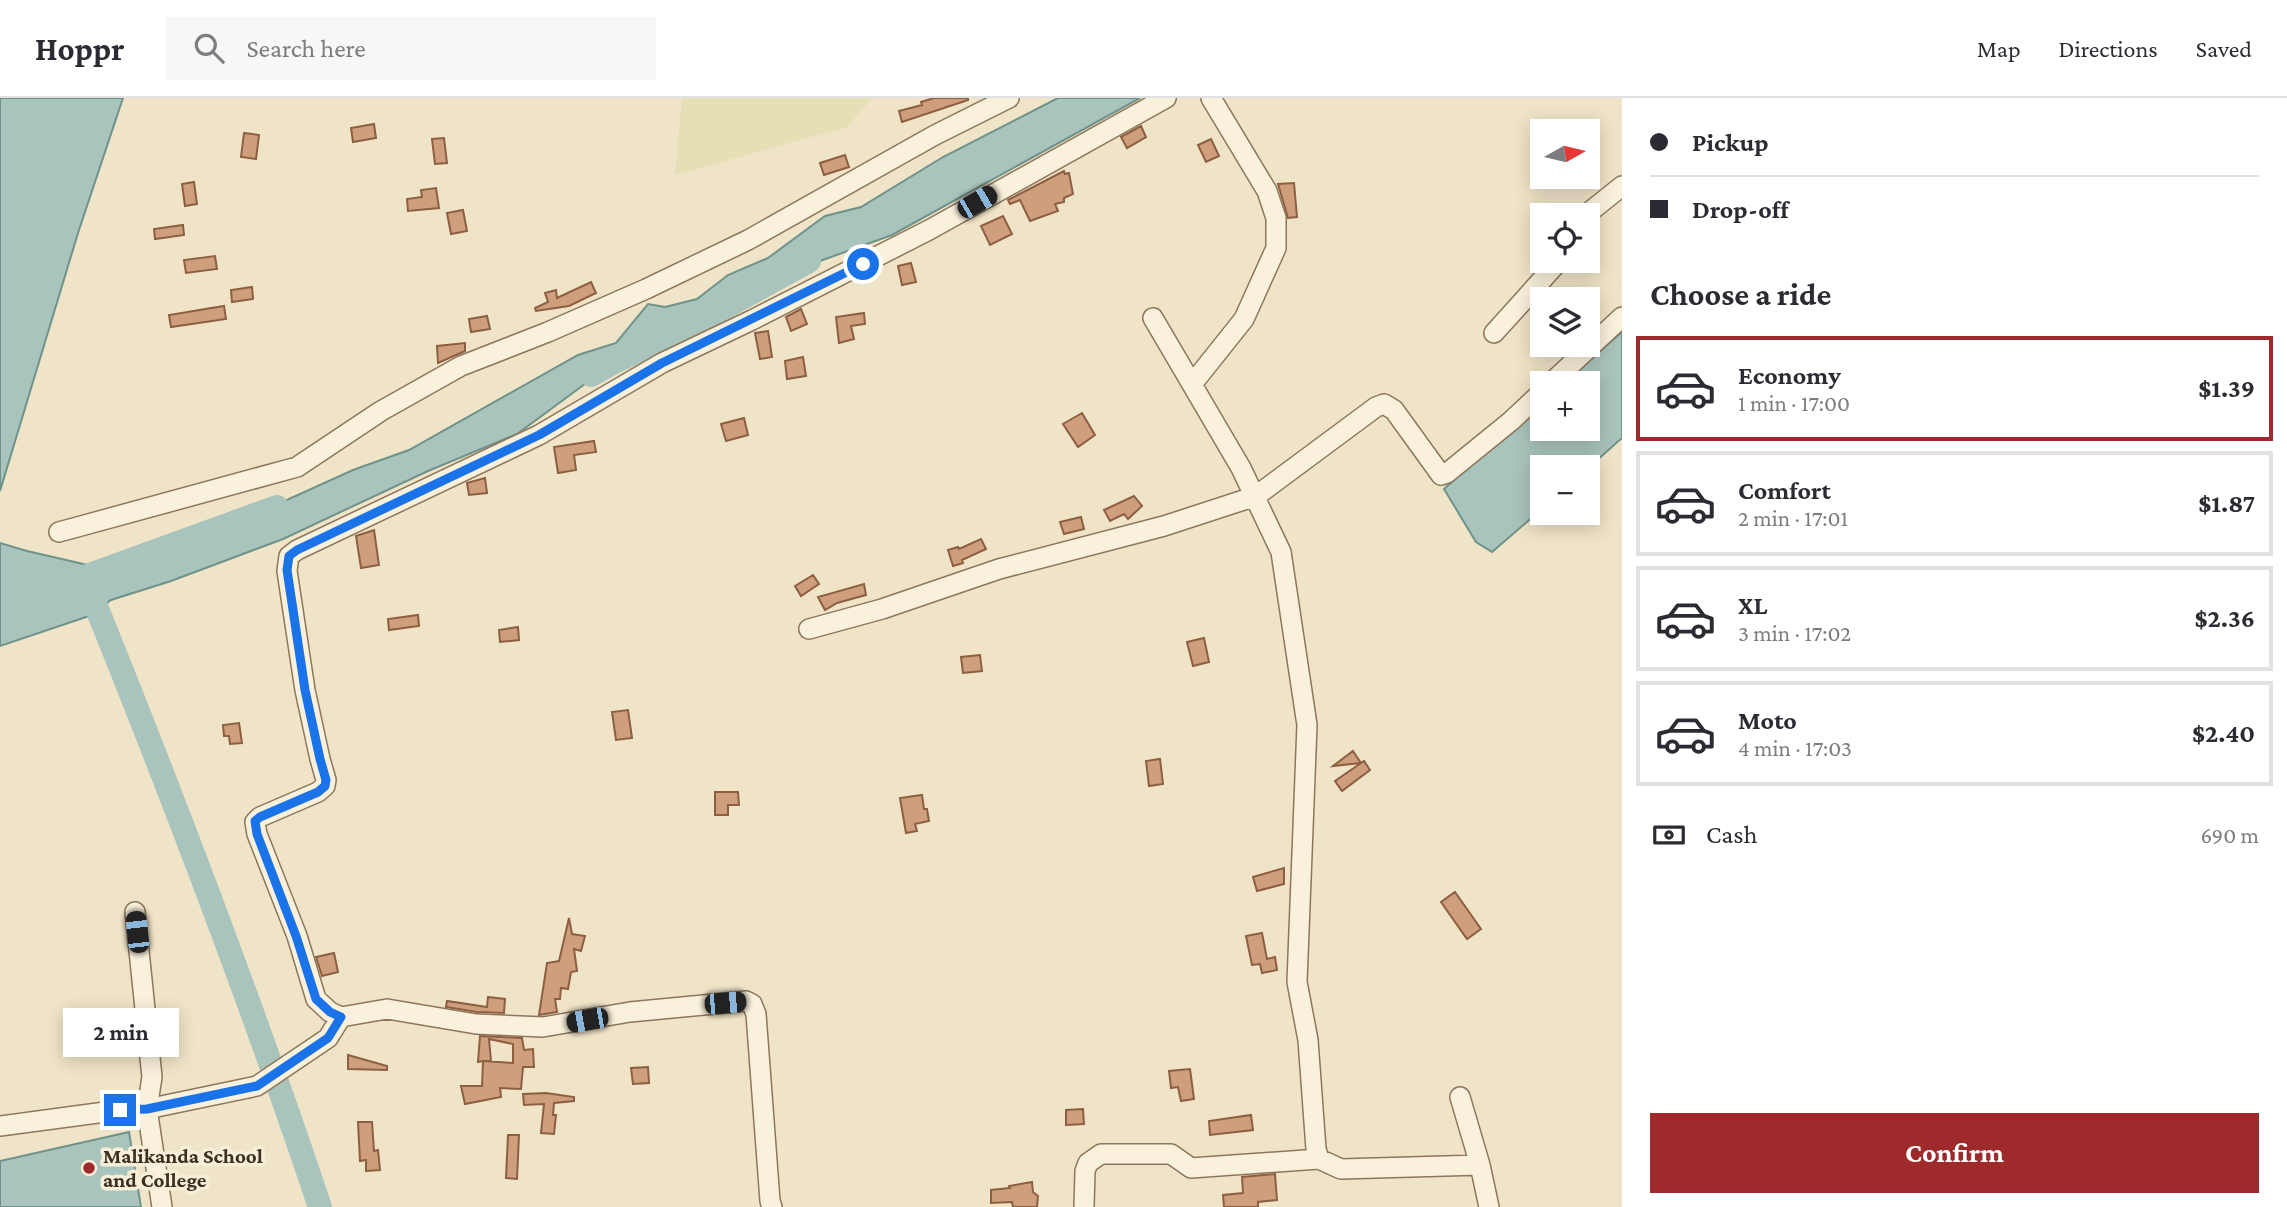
<!DOCTYPE html>
<meta charset="utf-8">
<style>
body{margin:0;font-family:"Crimson Pro",serif;background:#f7f7f7;color:#2b2b33;height:100vh;display:flex;flex-direction:column;font-size:26px;white-space:nowrap}
*{box-sizing:border-box;margin:0}
p{font-size:23px;color:#7c7c81}
.icon{flex:none;width:38px;height:38px;fill:none;stroke:currentColor;stroke-width:2;stroke-linecap:round;stroke-linejoin:round}
.map{position:relative;flex:1;overflow:hidden}
.panel{display:flex;flex-direction:column;background:#fff;width:665px}
.panel>*{flex:none}
.top-card{display:grid;align-content:center;height:154px;padding:0 28px;background:#fff}
.needle{width:46px;rotate:82deg}
.buttons{position:absolute;left:1530px;top:21px;display:grid;gap:14px}
.buttons a{display:grid;place-items:center;width:70px;height:70px;border-radius:0px;background:#fff;box-shadow:0 4px 18px #0003;font-size:35px}
.end{position:absolute;width:32px;height:32px;margin:-16px;border:9px solid #1a73e8;background:#fff;box-shadow:0 0 0 4px #fff}
.from{border-radius:50%}
.bubble{position:absolute;height:49px;border-radius:0px;background:#fff;box-shadow:0 4px 18px #0003;font-size:23px;font-weight:700;line-height:49px;text-align:center}
.car{position:absolute;width:21px;height:42px;margin:-21px -10px;border-radius:9px;box-shadow:0 0 5px 2px #0007;background:linear-gradient(#222 24%,#8ab4d8 0 40%,#222 0 76%,#8ab4d8 0 86%,#222 0)}
.top-card b{display:flex;align-items:center;gap:24px;height:66px;font-size:26px}
.top-card b+b{border-top:2px solid #e1e1e2}
.top-card i{width:18px;height:18px;background:#2b2b33}
ul{padding:0;list-style:none}
li{display:flex;align-items:center;gap:21px;height:105px;margin:0 14px 10px;padding:0 14px;border:4px solid #e1e1e2;border-radius:0px}
li div{flex:1}
li b{display:block;font-size:26px}
li em{font-style:normal;font-weight:700}
li.current{border-color:#9e2a2b}
li>.icon{width:63px;height:63px;stroke-width:1.5}
h2{padding:0 28px;font-size:32px;line-height:84px}
.pay{display:flex;align-items:center;gap:18px;height:77px;padding:0 28px;font-size:26px}
.pay p{margin-inline-start:auto}
.action{display:flex;gap:14px;margin-top:auto;padding:14px 28px}
.action a{flex:1;height:80px;border-radius:0px;background:#9e2a2b;color:#fff;font-size:28px;font-weight:700;line-height:80px;text-align:center}
header{display:flex;align-items:center;gap:42px;box-sizing:border-box;height:98px;padding:0 35px;background:#fff;border-bottom:2px solid #e1e1e2}
header strong{font-size:33px}
nav{display:flex;gap:38px;margin-inline-start:auto;font-size:24px}
.search{width:490px;height:63px;background:#f7f7f7;display:flex;align-items:center;gap:18px;box-sizing:border-box;padding:0 24px;border-radius:0px;color:#7c7c81;font-size:26px}
main{display:flex;flex:1;min-height:0}
.map>svg:first-child{display:block}
.farmland{fill:#e6deb5}
.water{fill:#a9c4bc;stroke:#6f938a;stroke-width:2}
.lines{fill:none;stroke-linecap:round;stroke-linejoin:round}
.river{stroke:#a9c4bc;stroke-width:24}
.building{fill:#cf9f7d;stroke:#8d5f41;stroke-width:2;fill-rule:evenodd}
.minor-casing{stroke:#8d765c;stroke-width:22}
.minor{stroke:#faf1dc;stroke-width:19}
.route{stroke:#1a73e8;stroke-width:9}
.poi-dot{fill:#9e2a2b;stroke:#f7eed8;stroke-width:2.5}
.labels{text-anchor:middle;stroke-width:7;stroke-linejoin:round;paint-order:stroke}
.poi-label{font-size:21px;font-weight:bold;fill:#3d2e20;stroke:#f7eed8;text-anchor:start}
</style>
<header>
<strong>Hoppr</strong>
<div class="search"><svg class="icon" aria-label="search" viewBox="0 0 24 24"><circle cx="10" cy="10" r="6"/><path d="M15 15l6 6"/></svg>Search here</div>
<nav><a>Map</a><a>Directions</a><a>Saved</a></nav>
</header>
<main>
<div class="map">
<svg width="1622" height="1109" viewBox="0 0 1622 1109">
<rect width="100%" height="100%" fill="#f0e4c8"/>
<path class="farmland" d="M682,0h190l-25,29 -172,48z"/>
<path class="water" d="M0,0h123l-45,135 -78,258z
M1058,0h82l-248,137 -108,39 -104,58 -64,29 -99,73 -89,37 -145,68 -112,42 -60,19 -22,16 -89,30v-103l27,8 78,18 39,-10 44,-20 59,-21 106,-48 56,-20 169,-95 38,-12 32,-39 17,3 32,-8 31,-24 40,-17 57,-42 36,-9 82,-50z
M1622,234v106l-35,31 -45,-2v42l-50,43 -16,-10 -32,-53 98,-86v26h45v-46h-23z
M129,1034l12,75h-141v-46z"/>
<g class="lines">
<path class="river" d="M591,277l25,-14 64,-29 129,-71
M74,480l10,-1 193,-70
M85,481c84,207 164,416 235,628"/>
</g>
<path class="building" d="M934,0h34v2l-66,22 -3,-11 23,-6 -1,-3z
M374,26l2,14 -23,4 -2,-14z
M1141,28l5,11 -19,11 -6,-11z
M244,35l15,2 -3,24 -15,-2z
M444,40l3,25 -12,1 -3,-25z
M1211,41l8,17 -13,6 -8,-17z
M845,57l4,12 -25,8 -4,-12z
M1064,73l1,3 4,-1 4,21 -9,4v4l-9,2 3,7 -28,10 -10,-21 -10,4 -2,-4z
M194,84l3,22 -12,2 -3,-22z
M1294,85l3,34 -9,1 -10,-34z
M436,90l3,20 -31,3 -1,-12 15,-2 -1,-7z
M463,112l4,21 -16,3 -4,-21z
M1003,118l9,18 -22,11 -9,-19z
M183,127l1,10 -29,4 -1,-10z
M215,158l2,13 -31,4 -2,-13z
M911,165l5,19 -14,3 -4,-19z
M591,184l5,11 -27,13 -33,5 -1,-3 13,-6 -3,-9 11,-3 1,8z
M252,189l1,12 -21,3 -1,-12z
M224,208l2,13 -55,8 -2,-12z
M801,211l6,15 -16,7 -5,-14z
M864,215l1,11 -14,2 3,13 -15,4 -3,-26z
M487,218l3,13 -19,3 -2,-13z
M768,233l4,26 -12,2 -5,-26z
M465,245v8l-27,12 -1,-17z
M803,259l3,19 -19,3 -2,-18z
M1082,315l13,22 -17,12 -15,-23z
M744,320l4,17 -22,6 -5,-17z
M594,343l2,11 -22,3 2,15 -18,3 -4,-26z
M485,380l2,15 -18,2 -2,-12z
M1134,398l8,10 -14,13 -4,-5 -14,7 -6,-11z
M1081,419l3,12 -20,5 -4,-12z
M374,432l5,35 -18,3 -5,-32z
M981,441l5,10 -24,11 1,3 -10,3 -5,-16 10,-3 1,2z
M813,477l6,9 -18,12 -6,-10z
M864,486l2,11 -29,8 -12,7 -7,-13z
M418,517l1,11 -30,4 -1,-11z
M518,529l1,13 -19,2 -1,-12z
M1204,540l5,24 -16,4 -6,-24z
M980,557l2,16 -19,2 -2,-16z
M628,612l4,28 -16,2 -4,-28z
M239,625l3,20 -12,1 -1,-8h-5l-1,-11z
M1353,653l8,12 3,-2 6,9 -28,21 -7,-10 26,-18 -28,3z
M1160,661l3,25 -14,2 -3,-25z
M715,694h23l1,13h-11v10h-13z
M922,697l2,14h3l2,12 -14,3 2,7 -11,2 -6,-35z
M1284,770v16l-27,7 -4,-14z
M1455,794l26,37 -14,10 -26,-37z
M569,820l3,16 13,2 -4,15 -7,-2 3,22 -6,1 -3,17 -7,-1 -1,11h-5l2,13 -18,3 8,-52 12,-2z
M1262,835l5,26 8,-2 2,13 -15,3 -2,-9 -8,1 -6,-29z
M334,855l4,19 -16,4 -6,-19z
M488,899l17,2 -1,14 -27,-1 -31,-5 1,-6 40,6z
M480,938l42,2 2,12 9,-1 1,18h-11l-2,22 -21,-1 1,9 -36,7 -4,-18h21l1,-25 -5,1zM489,941l24,5v19l-30,-2h8z
M348,957l39,11v4l-39,-1z
M648,969l1,16 -16,1 -2,-16z
M1190,971l4,30 -13,2 -3,-14 -7,1 -2,-17z
M546,995l28,4v4l-20,2 -1,12h3l-2,19 -13,-1 3,-29 -20,1 -1,-11z
M1083,1011l1,15 -18,1v-15z
M1251,1017l2,15 -43,5 -1,-14z
M358,1024h14l2,29 4,-1 2,20 -14,1v-11l-6,1z
M508,1037h11l-2,44 -11,-1z
M1275,1076l2,26 -19,2v5h-34l-1,-12 20,-2 -1,-16z
M1032,1084l1,10 5,4 -1,11h-24l-1,-5 -21,1v-13l19,-2 -1,-2z"/>
<g class="lines">
<g class="minor-casing">
<path id="minor" d="M1587,121l5,-9 30,-24
M1153,220l88,150 40,84 26,173 -10,257 11,58 8,109 3,10 22,10 139,-4
M1494,235l65,-72
M1193,285l51,-64 32,-71v-30l-9,-27 -56,-93
M1551,285l71,-66
M59,434l238,-65 84,-56 80,-45 87,-34 98,-43 102,-49 187,-105 74,-37
M809,531l73,-20 117,-40 165,-43 92,-30 120,-89 8,-3 10,6 47,65 6,-2 64,-52 31,-29
M1460,999l20,68 9,42
M0,1028l120,-16 27,-1 5,-32 -17,-165
M162,1109l-15,-98 110,-23 71,-48 13,-21
M772,1109l-2,-6 -14,-187 -4,-10 -6,-3 -116,11 -87,15 -67,-3 -89,-15 -46,8 -11,-5 -14,-13 -19,-63 -40,-102 -2,-12 5,-5 58,-25 7,-6 1,-6 -6,-21 -15,-69 -18,-119 2,-15 8,-6 242,-115 123,-72 90,-43 177,-90 237,-132
M1084,1109l1,-36 3,-8 13,-9h70l20,14 128,-9"/>
</g>
<use href="#minor" class="minor"/>
</g>
<g class="lines">
<path class="route" d="M120,1012l27,-1 110,-23 71,-48 13,-21 -11,-5 -14,-13 -20,-63 -39,-102 -2,-13 5,-4 58,-25 7,-6 1,-6 -6,-21 -15,-69 -18,-120 2,-14 8,-6 242,-115 123,-72 201,-99"/>
</g>
<circle class="poi-dot" cx="89" cy="1070" r="7"/>
<g class="labels">
<g class="poi-label">
<text x="103" y="1065">Malikanda School<tspan x="103" dy="24">and College</tspan></text>
</g>
</g>
</svg>
<div class="buttons">
<a><svg class="needle" viewBox="-14 -14 28 28"><path d="M0-13l5 13h-10z" fill="#e53935"/><path d="M0 13l5-13h-10z" fill="#7c7c81"/></svg></a>
<a><svg class="icon" aria-label="locate" viewBox="0 0 24 24"><circle cx="12" cy="12" r="6"/><path d="M12 2v4M12 18v4M2 12h4M18 12h4"/></svg></a>
<a><svg class="icon" aria-label="layers" viewBox="0 0 24 24"><path d="M12 4l9 5-9 5-9-5zM3 14l9 5 9-5"/></svg></a>
<a>+</a>
<a>−</a>
</div>
<i class="end from" style="left:863px;top:166px"></i>
<i class="end" style="left:120px;top:1012px"></i>
<div class="bubble" style="left:63px;top:910px;width:116px">2 min</div>
<i class="car" style="left:977px;top:104px;rotate:60deg"></i>
<i class="car" style="left:137px;top:834px;rotate:354deg"></i>
<i class="car" style="left:725px;top:905px;rotate:85deg"></i>
<i class="car" style="left:587px;top:922px;rotate:260deg"></i>
</div>
<section class="panel">
<div class="top-card">
<b><i class="from"></i>Pickup</b>
<b><i></i>Drop-off</b>
</div>
<h2>Choose a ride</h2>
<ul>
<li class="current"><svg class="icon" aria-label="car" viewBox="0 0 24 24"><path d="M5 17H2v-5l4-1 3-4h7l3 4 3 1v5h-3M9 17h6M6 11h13"/><circle cx="7" cy="17" r="2"/><circle cx="17" cy="17" r="2"/></svg><div><b>Economy</b><p>1 min · 17:00</p></div><em>$1.39</em></li>
<li><svg class="icon" aria-label="car" viewBox="0 0 24 24"><path d="M5 17H2v-5l4-1 3-4h7l3 4 3 1v5h-3M9 17h6M6 11h13"/><circle cx="7" cy="17" r="2"/><circle cx="17" cy="17" r="2"/></svg><div><b>Comfort</b><p>2 min · 17:01</p></div><em>$1.87</em></li>
<li><svg class="icon" aria-label="car" viewBox="0 0 24 24"><path d="M5 17H2v-5l4-1 3-4h7l3 4 3 1v5h-3M9 17h6M6 11h13"/><circle cx="7" cy="17" r="2"/><circle cx="17" cy="17" r="2"/></svg><div><b>XL</b><p>3 min · 17:02</p></div><em>$2.36</em></li>
<li><svg class="icon" aria-label="car" viewBox="0 0 24 24"><path d="M5 17H2v-5l4-1 3-4h7l3 4 3 1v5h-3M9 17h6M6 11h13"/><circle cx="7" cy="17" r="2"/><circle cx="17" cy="17" r="2"/></svg><div><b>Moto</b><p>4 min · 17:03</p></div><em>$2.40</em></li>
</ul>
<div class="pay"><svg class="icon" aria-label="cash" viewBox="0 0 24 24"><path d="M3 7h18v10H3z"/><circle cx="12" cy="12" r="2"/></svg>Cash<p>690 m</p></div>
<div class="action"><a>Confirm</a></div>
</section>
</main>
